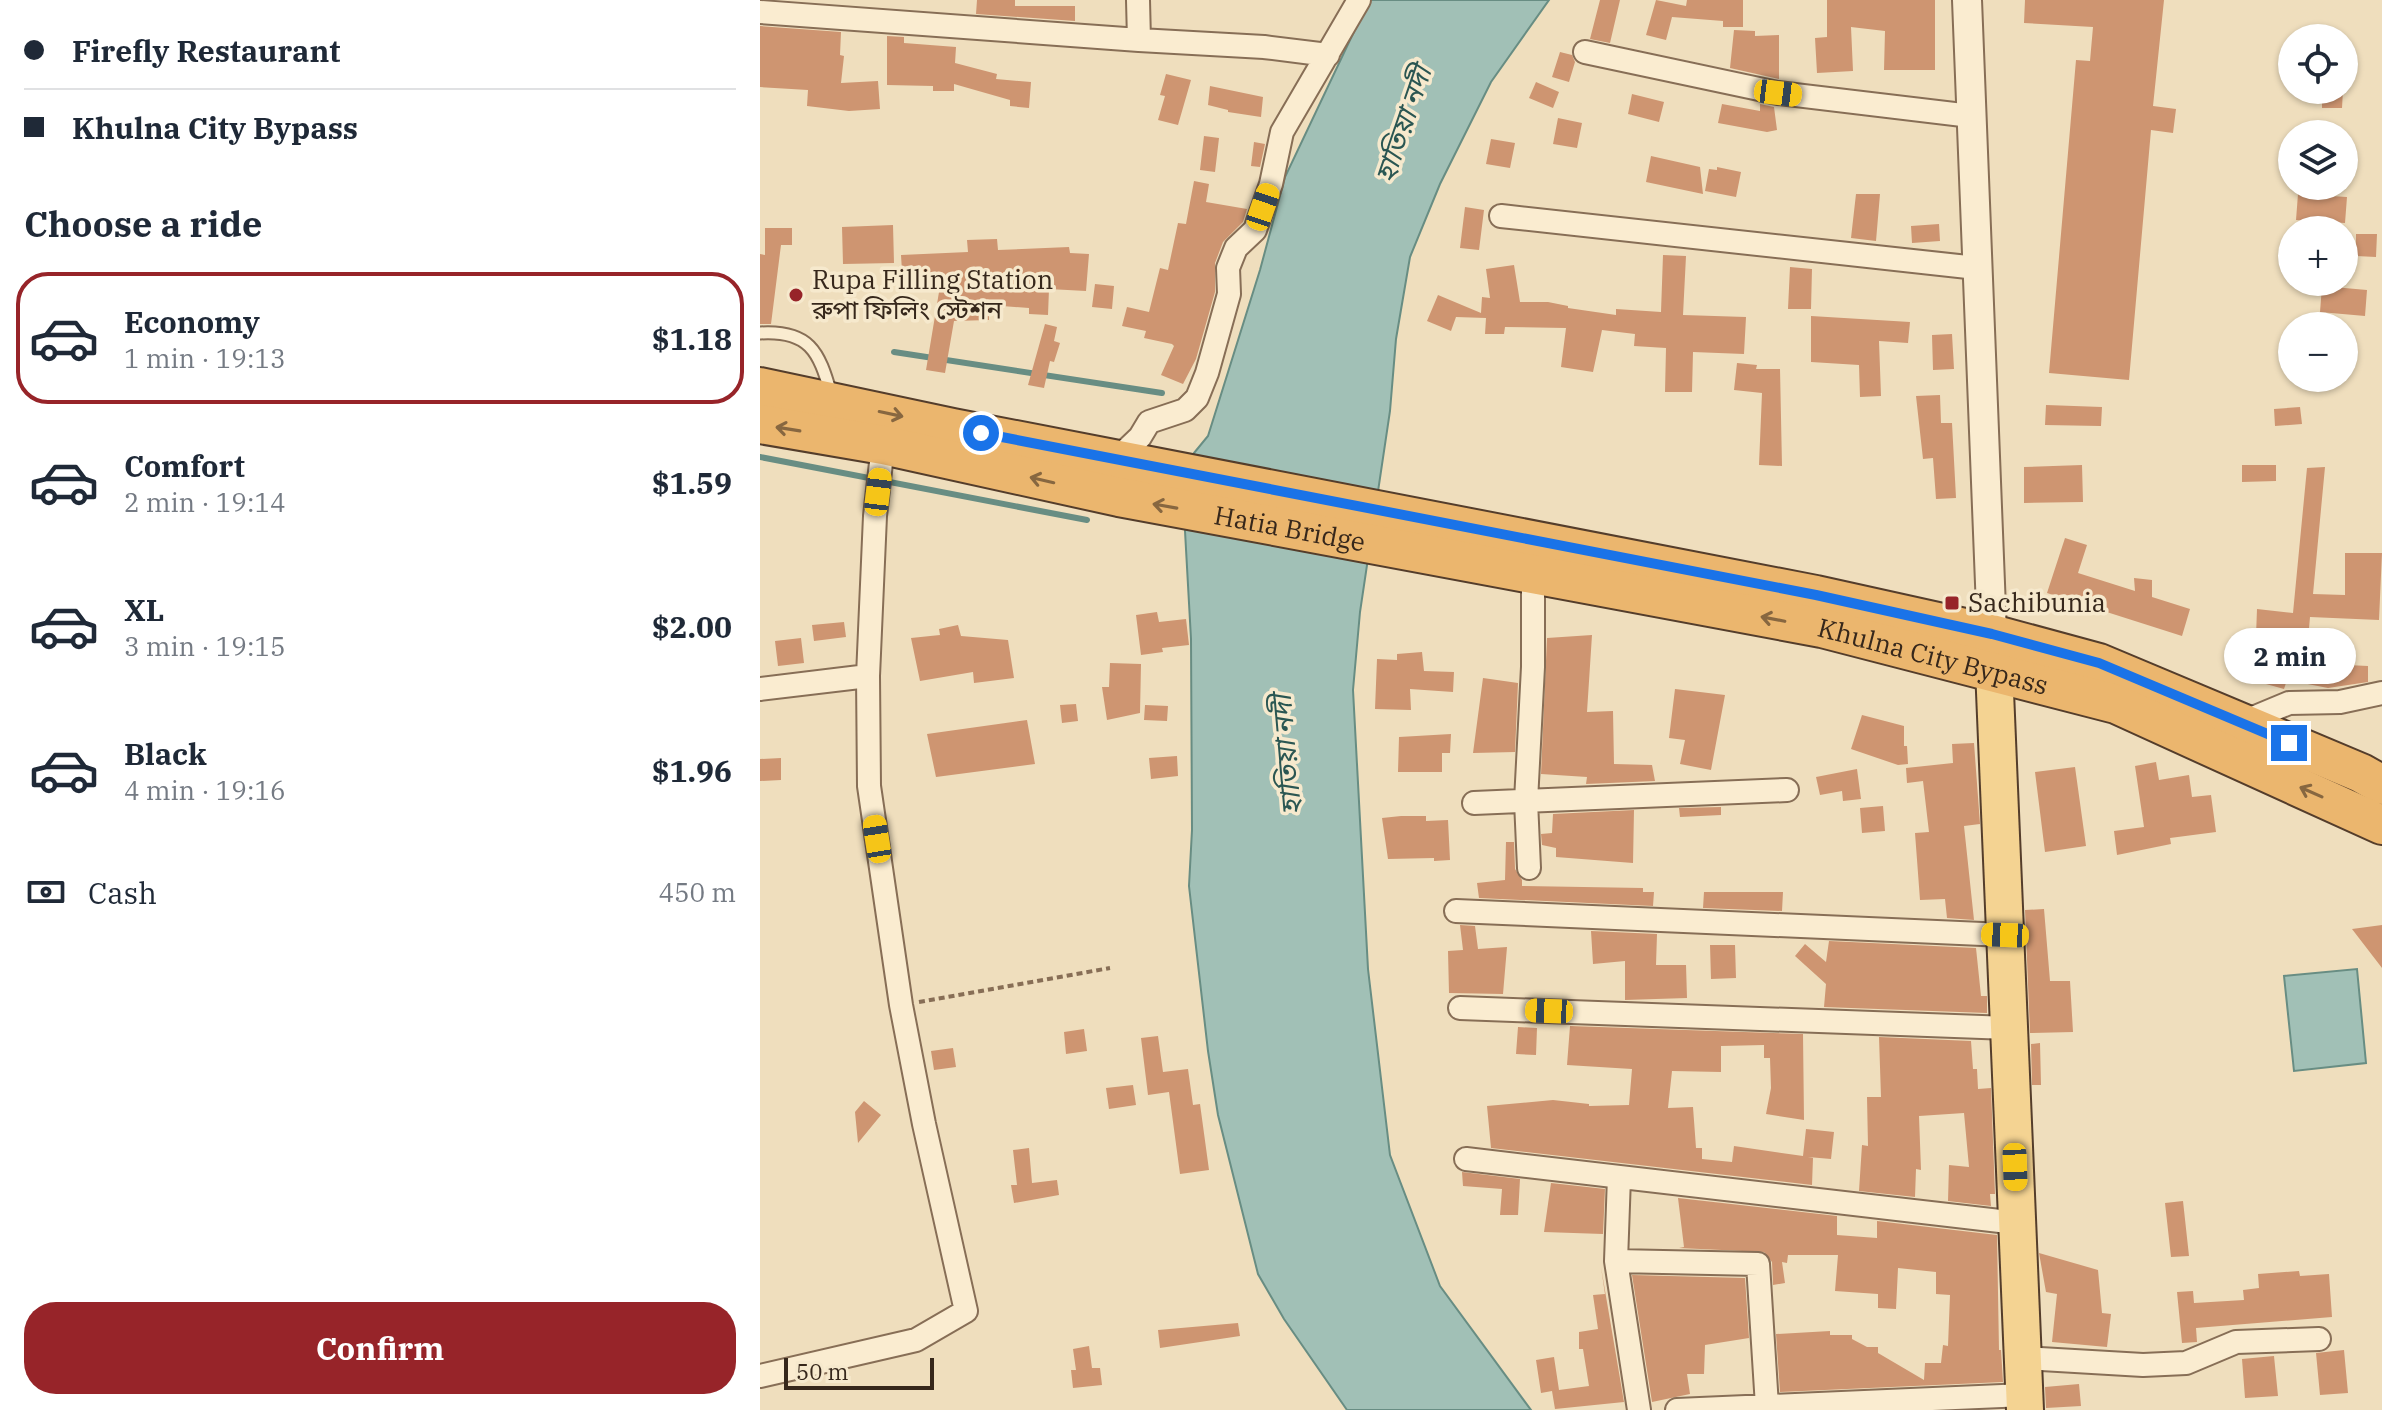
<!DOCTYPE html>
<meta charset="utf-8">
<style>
body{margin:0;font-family:"IBM Plex Serif","Noto Sans Bengali",serif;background:#f2f2f3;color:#1f2937;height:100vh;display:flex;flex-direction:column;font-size:30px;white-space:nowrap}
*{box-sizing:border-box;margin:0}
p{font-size:26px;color:#747a83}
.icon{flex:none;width:44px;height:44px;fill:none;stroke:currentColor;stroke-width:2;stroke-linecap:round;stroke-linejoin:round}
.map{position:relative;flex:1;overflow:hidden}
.details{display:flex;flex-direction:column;background:#fff;width:760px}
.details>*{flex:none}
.hud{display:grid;align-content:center;height:176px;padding:0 24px;background:#fff}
.fabs{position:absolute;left:1518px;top:24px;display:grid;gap:16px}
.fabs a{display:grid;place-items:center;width:80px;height:80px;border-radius:50%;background:#fff;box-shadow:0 2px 6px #0004;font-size:40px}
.scale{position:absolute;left:24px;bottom:20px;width:150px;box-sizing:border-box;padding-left:8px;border:4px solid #36271b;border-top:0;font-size:22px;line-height:28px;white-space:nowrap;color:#36271b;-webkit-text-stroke:6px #f6e9cd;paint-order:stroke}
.end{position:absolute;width:36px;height:36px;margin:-18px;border:10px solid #1a73e8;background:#fff;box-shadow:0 0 0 4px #fff}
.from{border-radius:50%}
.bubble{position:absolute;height:56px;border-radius:28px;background:#fff;box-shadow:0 2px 6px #0004;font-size:26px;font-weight:700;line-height:56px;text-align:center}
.car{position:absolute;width:24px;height:48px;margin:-24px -12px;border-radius:10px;box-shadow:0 0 6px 2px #0007;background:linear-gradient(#f5c518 24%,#345 0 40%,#f5c518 0 76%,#345 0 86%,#f5c518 0)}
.hud b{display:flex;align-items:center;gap:28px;height:76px;font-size:30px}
.hud b+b{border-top:2px solid #e0e1e3}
.hud i{width:20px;height:20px;background:#1f2937}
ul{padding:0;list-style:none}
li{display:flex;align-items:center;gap:24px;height:132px;margin:0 16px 12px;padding:0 8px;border:4px solid transparent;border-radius:32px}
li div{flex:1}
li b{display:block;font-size:30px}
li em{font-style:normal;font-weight:700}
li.selected{border-color:#972429}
li>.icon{width:72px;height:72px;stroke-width:1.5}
h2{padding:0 24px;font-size:36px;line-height:96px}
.pay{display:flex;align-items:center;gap:20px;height:88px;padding:0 24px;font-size:30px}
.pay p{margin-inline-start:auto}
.cta{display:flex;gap:16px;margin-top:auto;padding:16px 24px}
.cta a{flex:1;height:92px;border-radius:32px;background:#972429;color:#fff;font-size:32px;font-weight:700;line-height:92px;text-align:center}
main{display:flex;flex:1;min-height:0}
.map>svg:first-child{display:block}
.water{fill:#a1c0b6;stroke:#688d83;stroke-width:2}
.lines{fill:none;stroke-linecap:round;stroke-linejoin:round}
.stream{stroke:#688d83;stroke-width:6}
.building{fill:#ce9571}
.service-casing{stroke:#876e56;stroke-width:15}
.minor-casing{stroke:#876e56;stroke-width:26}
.tertiary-casing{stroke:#876e56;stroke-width:32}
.primary-casing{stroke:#543d2b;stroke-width:40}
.trunk-casing{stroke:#543d2b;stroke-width:42}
.path{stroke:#876e56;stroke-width:4;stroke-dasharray:6 4;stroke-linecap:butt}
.service{stroke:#faecd0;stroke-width:11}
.minor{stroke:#faecd0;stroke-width:22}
.tertiary{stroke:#faecd0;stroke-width:28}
.primary{stroke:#f4d392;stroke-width:36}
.trunk{stroke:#ebb66e;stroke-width:38}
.oneway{stroke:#876740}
.route{stroke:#1a73e8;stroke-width:10}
.poi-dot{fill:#972429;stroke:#f6e9cd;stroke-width:3}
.labels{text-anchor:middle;stroke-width:7;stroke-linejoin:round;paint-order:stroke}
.poi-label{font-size:26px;fill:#36271b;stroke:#f6e9cd;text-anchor:start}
.street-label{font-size:26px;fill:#36271b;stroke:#f6e9cd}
.water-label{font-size:28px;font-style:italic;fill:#2a5652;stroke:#f6e9cd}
</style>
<main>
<section class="details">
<div class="hud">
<b><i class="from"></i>Firefly Restaurant</b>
<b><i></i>Khulna City Bypass</b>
</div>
<h2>Choose a ride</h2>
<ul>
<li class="selected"><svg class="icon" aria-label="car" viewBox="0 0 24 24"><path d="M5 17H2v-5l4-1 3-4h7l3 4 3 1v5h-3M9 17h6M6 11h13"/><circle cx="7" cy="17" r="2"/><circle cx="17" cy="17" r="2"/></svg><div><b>Economy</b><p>1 min · 19:13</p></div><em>$1.18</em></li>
<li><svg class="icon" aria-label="car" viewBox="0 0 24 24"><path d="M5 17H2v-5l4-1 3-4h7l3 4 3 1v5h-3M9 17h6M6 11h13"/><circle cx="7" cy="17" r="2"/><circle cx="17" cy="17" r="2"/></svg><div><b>Comfort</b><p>2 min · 19:14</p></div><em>$1.59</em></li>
<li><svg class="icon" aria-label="car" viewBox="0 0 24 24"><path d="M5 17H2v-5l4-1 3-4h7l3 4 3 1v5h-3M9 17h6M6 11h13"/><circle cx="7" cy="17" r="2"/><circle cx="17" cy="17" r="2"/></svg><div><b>XL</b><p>3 min · 19:15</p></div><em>$2.00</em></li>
<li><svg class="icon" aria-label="car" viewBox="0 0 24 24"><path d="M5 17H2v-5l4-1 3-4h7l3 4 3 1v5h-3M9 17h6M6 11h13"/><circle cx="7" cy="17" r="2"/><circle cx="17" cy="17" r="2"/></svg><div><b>Black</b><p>4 min · 19:16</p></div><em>$1.96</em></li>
</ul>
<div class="pay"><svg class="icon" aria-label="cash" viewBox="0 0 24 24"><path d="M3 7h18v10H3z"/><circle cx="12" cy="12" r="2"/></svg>Cash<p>450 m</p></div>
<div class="cta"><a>Confirm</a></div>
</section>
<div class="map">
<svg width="1622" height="1410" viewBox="0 0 1622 1410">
<rect width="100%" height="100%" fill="#efdebd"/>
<path class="water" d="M609,0h180l-58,82 -51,102 -30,73 -14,82 -6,72 -30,201 -7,78 15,279 22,186 50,131 91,124h-184l-63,-91 -26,-45 -40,-159 -10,-64 -19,-165 3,-56 -1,-191 -6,-108 9,-78 14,-17 52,-166 25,-93z
M1597,969l9,94 -72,8 -10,-95z"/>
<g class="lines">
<path class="stream" d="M134,352l268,41
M0,457l327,63"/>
</g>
<path class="building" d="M217,0h38v6h60v15l-99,-7z
M840,0h20l-10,43 -20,-4z
M896,0l30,6 1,-6h56v27h-20v-6l-51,-4 -6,23 -20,-5z
M1067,0h108v70h-51l1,-39 -34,-4 2,44 -36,2 -2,-35 12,-1z
M1265,0h139l-11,106 23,3 -3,24 -22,-3 -22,250 -80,-7 27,-313 14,1 3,-34 -69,-4z
M0,26l81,6 -1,23 4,1 -3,27 37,-2 2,28 -31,2 -42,-5 1,-16 -48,-3z
M974,30l21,1v5l24,-1v44l-49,-11z
M127,36l17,1v6l52,4 -1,16 42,11 -1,5 35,3 -2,26 -19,-2v-6l-56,-16v7h-21v-5l-46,-1z
M800,52l12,3 3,7 -6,20 -17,-5z
M406,74l25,6 -13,45 -20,-5 7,-24 -5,-1z
M776,82l23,10 -6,16 -24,-10z
M450,86l53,11 -2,20 -33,-5v-2l-20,-5z
M1562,90h21l-1,18h-20z
M872,94l32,8 -5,20 -31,-8z
M962,104l38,7v-7l14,3 3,23 -10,2 -49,-9z
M798,118l24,5 -5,25 -24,-4z
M444,136l15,2 -4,34 -15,-2z
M731,139l24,4 -5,25 -24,-4z
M494,142l11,2 -5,23 -9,-1z
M891,156l49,11 3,27 -57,-12z
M957,167l24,5 -5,25 -31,-6 4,-22 8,1z
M434,181l15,3 -3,18 41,7 -4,13 -20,20 -8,21v29l-19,67 -13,25 -22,-9 13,-29 -2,-2 -28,-6 2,-7 -24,-5 5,-19 22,5 11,-44 8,2 10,-47 8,1z
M1096,194h24l-4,47 -25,-3z
M1538,194l49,3 -2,26 -49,-3z
M705,207l19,3 -5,40 -19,-2z
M1179,224l1,17 -28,2 -1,-17z
M133,225l1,38 -51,1 -1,-37z
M5,228h27v17h-11l-10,79h-11v-70l5,1z
M1596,234h21l-1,23 -20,-1z
M237,239l1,11 71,-3 1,6 19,1 -3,37 -37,-2 -1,26 -19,-1v-6l-40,-3v15l-35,1 -9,52 -19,-3 14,-84 -37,1 -2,-32 67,-3 -1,-12z
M903,255l23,1 -3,59 63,2 -2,37 -51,-2 -1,40h-27l1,-44 -32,-2 1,-12 -33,-4 -9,42 -32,-5 5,-39 -61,-1 -1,7h-19l1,-16 -30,-1 -5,14 -24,-10 11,-26 43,18 1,-16 8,1 -4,-29 28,-4 6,37h28l20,4v2l48,7v-6l45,3z
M1030,267l22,2 -1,40h-23z
M335,284l19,2 -2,23 -20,-2z
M1562,286l45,4 -2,26 -45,-4z
M1051,316l99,6 -2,21 -29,-2 2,55 -21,1 -1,-32 -48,-3z
M285,324l12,3 -3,14 6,2 -6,19 -4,-1 -6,27 -16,-3z
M1192,334l2,35 -21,1 -1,-35z
M977,363l20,2 -1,4h24l2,97 -23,-1 3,-72 -28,-3z
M1180,395l1,28h11l4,75 -20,1 -3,-41 -10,1 -7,-63z
M1286,405l56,2 -1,19 -56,-1z
M1540,407l2,17 -27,2 -1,-17z
M1322,465l1,37 -59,1v-36z
M1482,465h34v16l-34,1z
M1565,467l-12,127 32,1v-42h37l-3,67 -69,-3 -4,46 62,3v16l-40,6 -41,-8 -3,9 -36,-10 8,-43 1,-27 36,4 14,-145z
M1305,538l22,7 -9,28 57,18 -1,-13 18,2v17l38,12 -8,27 -135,-43z
M397,612l2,10 27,-3 3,26 -27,3 1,4 -22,3 -5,-40z
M84,622l2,15 -32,4 -2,-16z
M198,625l3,11 47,4 6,38 -40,5 -1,-11 -53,9 -9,-43 29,-3 -1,-6z
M832,635l-5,77 26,-1 1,53 38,1 3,16 -69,3 1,-7 -46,-3 6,-136z
M41,638l3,25 -26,3 -3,-25z
M662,652l2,19 30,1 -1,20 -43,-3 1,21 -36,-1 2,-50 20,1v-6z
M350,663l31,1 -1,49 -33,7 -5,-33h7z
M723,678l35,5 -3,69 -42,1z
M915,689l50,6 -14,75 -31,-6 5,-24 -16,-2z
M316,704l2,17 -16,2 -2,-18z
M385,705l23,1 -1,15 -23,-1z
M1102,715l42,11v20h3l1,18 -10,1 -47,-16z
M267,720l8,44 -99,13 -9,-43z
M691,734l-1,19h-8v19h-44l1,-35z
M1214,743l6,81 -16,2 10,94 -27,-2 -2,-19 -25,1 -5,-67 14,-1 -6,-51 -16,2 -1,-15 47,-5 -1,-19z
M417,756l1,20 -27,3 -2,-21z
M21,758v22l-21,1v-22z
M1396,762l3,18 30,-5 3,22 19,-2 5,37 -46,6 1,6 -54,11 -3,-24 30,-4 -9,-61z
M1315,767l11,79 -41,6 -10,-80z
M1097,769l4,30 -18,2 -1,-10 -22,4 -4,-18z
M1123,806l2,25 -23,2 -2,-25z
M961,807v8l-41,2 -1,-9z
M874,810l-1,53 -77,-6v-9l-14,-3 -1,-11 11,-1 1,-19z
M641,816h25v5l22,-1 2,40 -16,1v-3l-46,1 -6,-41z
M746,842h8l1,27 7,11v6l121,2v4h11l-1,14 -174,-8 -2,-15 28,-3z
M944,892h79l-1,19 -79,-3z
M1284,909l6,72h20l3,51 -43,1 -5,-123z
M700,925l15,1 3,23 29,-2 -4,47 -54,-1 -1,-42 15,-1z
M1622,925v43l-30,-39z
M831,931l66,3 -1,31h30l1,33 -62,2v-39l-32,3z
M1069,941l147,7 5,48h6v17l-163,-6 2,-23 -31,-28 10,-12 21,18z
M950,945h25l1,33 -25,1z
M810,1026l233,8 1,86 -38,-6 5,-26 -1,-30h-6v-13l-43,1v26l-49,-1 -4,37 25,-1 3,41h6v11l30,3 2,-16 69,10 3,-27 28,3 -3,27 -23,-2 5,1 -1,27 -321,-37 -4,-42 66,-6 36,4v2l40,-1 3,-36 -65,-4z
M758,1027l19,1 -1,27 -20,-1z
M324,1029l3,22 -21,3 -2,-22z
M398,1036l5,36 25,-3 5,36 7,-1 9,66 -29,4 -11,-82 -21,3 -7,-57z
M1119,1037l92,4 2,28h4l1,20 13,-1 4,106h-5l1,12 -43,-5 1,-36 20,2 -5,-54 -45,3 2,54 -5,-1 -1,28 -56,-6 3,-46 6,1 -1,-49h14z
M1280,1043l1,42h-9l-1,-41z
M193,1048l3,19 -22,3 -3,-19z
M373,1085l3,20 -27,4 -3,-21z
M104,1101l17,14 -23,28 -3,-31z
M269,1148l3,35 25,-3 2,15 -45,8 -3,-18h6l-4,-35z
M702,1172l58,7 -2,36h-18l2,-26 -39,-3z
M791,1183l54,6 -2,45 -59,-2z
M918,1198l159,18v19l40,3v-17l120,14 2,115h2l2,32 -223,10 -4,-58 54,-3v4h22v4l15,8h11v6l46,27 1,-17h16l2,-18 5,1 2,-51 -14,-1v-22l-38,-4 -2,41 -18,-1v-14l-43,-3 3,-36h-50l-1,8 -5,-1 3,21 -12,2 -1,-23 -8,-10 -85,-4 5,-1z
M1423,1201l6,55 -18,1 -6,-54z
M1279,1253l59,17 4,43 9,1 -4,33 -55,-5 5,-48 -11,-2z
M841,1267l23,135 -69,7 -3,-18 -11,2 -5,-33 18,-3 5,33 30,-4 -6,-37h-4v-17l19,-3 -5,-34 12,-1z
M1539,1271l1,5 29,-2 3,43 -136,11 1,14 -15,1 -5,-51 16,-1 1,12 50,-3 -1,-10 16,-2 -1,-14z
M872,1275l113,3 4,60 -44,7 -1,29h-17l3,20 -38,8z
M478,1323l2,13 -80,12 -2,-18z
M329,1346l3,22h8l2,17 -29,3 -2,-18h5l-3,-21z
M1584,1350l4,43 -28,2 -4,-42z
M1514,1356l4,40 -33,2 -3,-39z
M1319,1384l2,22 -35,2 -1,-21z"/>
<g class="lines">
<g class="service-casing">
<path id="service" d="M0,333c49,-3 59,18 71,61"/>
</g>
<g class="minor-casing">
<path id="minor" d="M0,12l379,28 -1,-40
M379,40l125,7 64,8
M825,52l193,41 193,23
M741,216l476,52
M358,458l22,-21 9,-15 36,-12 12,-12 10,-25 22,-79 -1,-26 8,-20 19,-18 16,-46 11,-52 77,-132
M0,689l108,-13
M1481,723l48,-20 51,-1 42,-9
M714,803l313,-13
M769,868l-3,-67 7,-134v-94
M696,911l549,24
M700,1008l549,20
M706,1159l551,64
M859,1177l-3,84 23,149
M856,1261l142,3 9,142
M1263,1358l120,7 43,-2 50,-21 83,-3
M0,1376l156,-36 50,-29 -42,-187 -23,-119 -32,-219 -1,-110 7,-160 8,-71
M917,1410l348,-15"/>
</g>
<g class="tertiary-casing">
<path id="tertiary" d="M1207,0l25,634"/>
</g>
<g class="primary-casing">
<path id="primary" d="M1233,644l32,766"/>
</g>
<g class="trunk-casing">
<g id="trunk">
<path d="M0,387l193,41 863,167 176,39 107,29 262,110 21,12"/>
<path id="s1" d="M0,424l123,21 236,52 703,131 294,76 266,121"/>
</g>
</g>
<path class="path" d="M159,1002l191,-34"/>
<use href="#service" class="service"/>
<use href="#minor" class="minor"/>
<use href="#tertiary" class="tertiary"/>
<use href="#primary" class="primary"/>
<use href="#trunk" class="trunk"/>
</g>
<defs><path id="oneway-shaft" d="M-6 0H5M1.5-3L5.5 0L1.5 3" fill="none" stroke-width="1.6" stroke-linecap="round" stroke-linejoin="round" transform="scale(2)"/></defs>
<g class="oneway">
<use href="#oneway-shaft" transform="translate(131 414) rotate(12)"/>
<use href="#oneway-shaft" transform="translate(28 429) rotate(-171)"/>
<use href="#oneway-shaft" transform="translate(282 480) rotate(-167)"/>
<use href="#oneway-shaft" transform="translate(405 506) rotate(-170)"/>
<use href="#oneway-shaft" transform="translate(1013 619) rotate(-169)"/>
<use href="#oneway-shaft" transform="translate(1551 792) rotate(-156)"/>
</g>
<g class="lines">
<path class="route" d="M221,433l835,162 176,39 107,29 190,80"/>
</g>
<g class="poi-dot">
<circle cx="36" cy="295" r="8"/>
<rect x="1184" y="595" width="16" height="16" rx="4"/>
</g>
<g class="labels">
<g class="poi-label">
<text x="52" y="289">Rupa Filling Station<tspan x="52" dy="30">রুপা ফিলিং স্টেশন</tspan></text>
<text x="1208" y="612">Sachibunia</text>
</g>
<g class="street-label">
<text dy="9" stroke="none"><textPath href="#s1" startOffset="540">Hatia Bridge</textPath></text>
<text dy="9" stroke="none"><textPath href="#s1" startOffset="1196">Khulna City Bypass</textPath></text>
</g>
<g class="water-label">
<text transform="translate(643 124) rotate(-71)" y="10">হাতিয়া নদী</text>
<text transform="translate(526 755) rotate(-95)" y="10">হাতিয়া নদী</text>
</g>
</g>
</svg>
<div class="fabs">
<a><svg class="icon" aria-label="locate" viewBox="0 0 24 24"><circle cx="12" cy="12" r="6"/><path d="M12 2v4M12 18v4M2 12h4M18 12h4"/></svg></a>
<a><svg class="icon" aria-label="layers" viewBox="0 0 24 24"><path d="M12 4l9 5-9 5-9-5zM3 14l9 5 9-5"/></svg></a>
<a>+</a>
<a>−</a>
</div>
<div class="scale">50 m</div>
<i class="end from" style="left:221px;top:433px"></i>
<i class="end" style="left:1529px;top:743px"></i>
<div class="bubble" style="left:1464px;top:628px;width:132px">2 min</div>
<i class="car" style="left:1018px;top:93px;rotate:97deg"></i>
<i class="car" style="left:503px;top:207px;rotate:19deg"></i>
<i class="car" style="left:118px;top:492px;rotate:7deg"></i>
<i class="car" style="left:117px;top:839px;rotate:351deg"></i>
<i class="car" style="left:1245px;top:935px;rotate:272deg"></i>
<i class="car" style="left:789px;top:1011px;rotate:272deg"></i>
<i class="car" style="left:1255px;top:1167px;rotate:178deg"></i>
</div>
</main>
